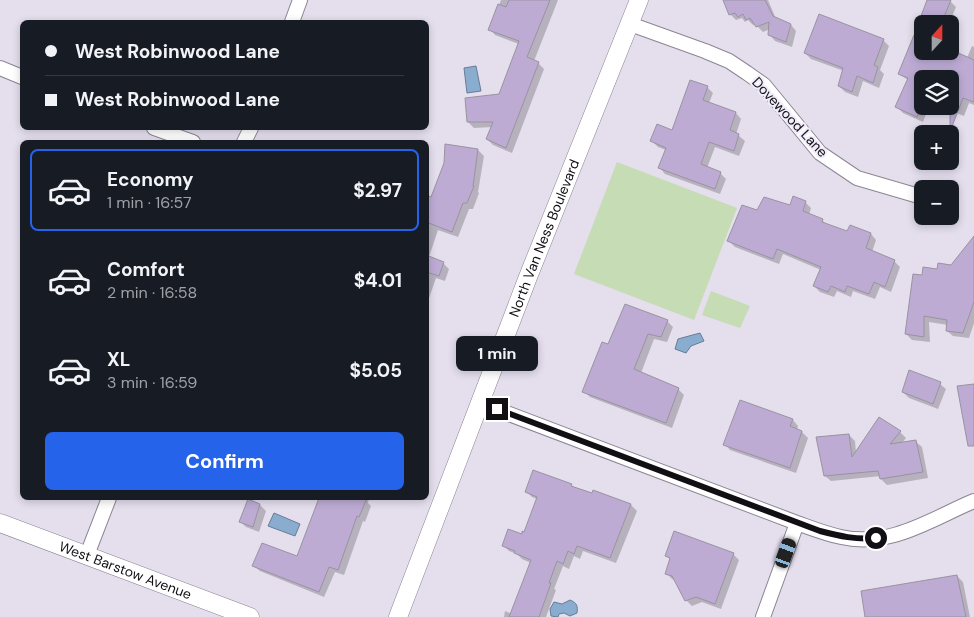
<!DOCTYPE html>
<meta charset="utf-8">
<style>
body{margin:0;font-family:"DM Sans",sans-serif;background:#20242c;color:#f1f3f6;height:100vh;display:flex;flex-direction:column;font-size:19px;white-space:nowrap}
*{box-sizing:border-box;margin:0}
p{font-size:16px;color:#9ea1a6}
.icon{flex:none;width:28px;height:28px;fill:none;stroke:currentColor;stroke-width:2;stroke-linecap:round;stroke-linejoin:round}
.map{position:relative;flex:1;overflow:hidden}
.panel{position:absolute;left:20px;top:140px;width:409px;height:360px;display:flex;flex-direction:column;background:#171b24;border-radius:8px;box-shadow:0 2px 8px #0003}
.panel>*{flex:none}
.hud{position:absolute;left:20px;top:20px;width:409px;height:110px;border-radius:8px;box-shadow:0 2px 8px #0003;display:grid;align-content:center;height:110px;padding:0 25px;background:#171b24}
.needle{width:32px;rotate:21deg}
.fabs{position:absolute;left:914px;top:15px;display:grid;gap:10px}
.fabs a{display:grid;place-items:center;width:45px;height:45px;border-radius:8px;background:#171b24;box-shadow:0 2px 8px #0003;font-size:25px}
.end{position:absolute;width:22px;height:22px;margin:-11px;border:6px solid #110f14;background:#fff;box-shadow:0 0 0 2px #fff}
.from{border-radius:50%}
.bubble{position:absolute;height:35px;border-radius:8px;background:#171b24;box-shadow:0 2px 8px #0003;font-size:16px;font-weight:700;line-height:35px;text-align:center}
.car{position:absolute;width:15px;height:30px;margin:-15px -8px;border-radius:6px;box-shadow:0 0 4px 1px #0007;background:linear-gradient(#222 24%,#8ab4d8 0 40%,#222 0 76%,#8ab4d8 0 86%,#222 0)}
.hud b{display:flex;align-items:center;gap:18px;height:48px;font-size:19px}
.hud b+b{border-top:1px solid #363941}
.hud i{width:12px;height:12px;background:#f1f3f6}
ul{padding:9px 0 0;list-style:none}
li{display:flex;align-items:center;gap:15px;height:82px;margin:0 10px 8px;padding:0 15px;border:2px solid transparent;border-radius:8px}
li div{flex:1}
li b{display:block;font-size:19px}
li em{font-style:normal;font-weight:700}
li.current{border-color:#2563eb}
li>.icon{width:45px;height:45px;stroke-width:1.5}
.cta{display:flex;gap:10px;margin-top:auto;padding:10px 25px}
.cta a{flex:1;height:58px;border-radius:8px;background:#2563eb;color:#fff;font-size:20px;font-weight:700;line-height:58px;text-align:center}
.map>svg:first-child{display:block}
.green{fill:#c5dcb4}
.water{fill:#8aacce;stroke:#667d96}
.shadow{fill:#0003}
.building{fill:#bdabd4;stroke:#9993a1}
.lines{fill:none;stroke-linecap:round;stroke-linejoin:round}
.minor-casing{stroke:#8c8694;stroke-width:16}
.tertiary-casing{stroke:#8c8694;stroke-width:19}
.minor{stroke:#fff;stroke-width:14}
.tertiary{stroke:#fff;stroke-width:18}
.route{stroke:#110f14;stroke-width:6}
.labels{text-anchor:middle;stroke-width:4;stroke-linejoin:round;paint-order:stroke}
.street-label{font-size:14px;fill:#110f14;stroke:#f1ebfa}
</style>
<div class="map">
<svg width="974" height="617" viewBox="0 0 974 617">
<rect width="100%" height="100%" fill="#e4deed"/>
<path class="green" d="M617,162l120,46 -43,112 -120,-46z
M711,291l39,15 -10,22 -38,-13z"/>
<path class="water" d="M476,66l5,25 -14,2 -3,-25z
M700,333l4,8 -13,5 -5,7 -11,-4 3,-10z
M274,513l26,11 -5,12 -27,-10z
M570,600c7,3 8,6 7,13l-7,3 -6,-3 -5,1 -1,3 -7,-1 -1,-7 4,-7 8,2z"/>
<path class="shadow" d="M501,0h57l-24,61 4,2 6,6 -32,84 -19,-8 -6,-6 5,-12 -18,1 -6,-6 32,-26 19,-52 -24,-9 -5,-6z
M725,0h43l8,19 15,6 5,6 -4,16 -17,-6 -6,-7 1,-5 -7,3 -8,-8 -2,1 -5,-5 -3,2 -3,-4 -6,2 -6,-6z
M928,0h18l4,1 6,6 -7,17h-27v27h28l17,7 5,-12 2,1v58l-5,-2 -5,13 -25,-10h11v-27h-28v27h7l-6,16 -20,-9 -6,-6 11,-27 -9,-6z
M883,40l6,6 -9,24 4,4 -5,14 -16,-7 -5,16 -13,-5 -6,-6 5,-15 -33,-12 -6,-6z
M707,87l6,6 -4,10 27,10 5,6 -5,15 3,2 6,5 -6,15 -24,-9 -8,21 13,5 6,6 -6,15 -55,-20 -5,-6 6,-18 -8,-3 -6,-6 20,-9z
M478,150l6,6 -6,36 1,1 -6,16h-4l-11,28 -20,-7 -9,27 14,6 6,6 -4,12 -9,-3 -10,29v-110l5,2z
M805,202l6,6 -2,7 13,5 5,5 21,8 23,1 5,6 -4,12 22,9 6,6 -9,25 -11,-5 -5,12 -22,-8 -2,6 -14,-6 -3,6 -14,-5 -6,-6 7,-16 -38,-16 -4,10 -44,-17 -6,-6 29,-29 33,-5z
M974,248v75l-5,15 -16,-2 -6,-5 1,-6 -19,-3 1,20 -18,-2 -6,-6 17,-57 15,-7 14,-4z
M667,321l6,6 -6,15 -13,-3 -13,34 37,16 6,6 -12,33 -82,-31 -6,-6 25,-46z
M940,384l6,5 -8,20 -29,-11 -6,-6z
M741,402l52,18 5,6 -1,4 5,2 6,6 -12,35 -66,-23 -5,-6z
M880,419l20,13 6,6 -5,6 15,-2 6,5 6,31 -41,7 -6,-6v-3l-50,5 -6,-5 24,-41 6,6 1,12z
M571,485l4,3 18,7 1,-3 37,13 6,6 -21,52 -33,-12 -3,8 -6,-3 -5,13 -6,-3 -9,23 2,1 -10,27h-42l1,-6 7,3 19,-51 -9,-4 -5,-5 -8,-3 -6,-6 20,-9 1,-3 13,-34 -5,-2 -6,-6z
M320,498h49l-1,5 3,3 -6,16 -2,-1 -19,54 -9,-3 -11,25 -64,-26 -6,-5 44,-8z
M248,501l12,4 6,6 -7,21 -13,-5 -6,-6z
M733,554l6,6 -18,49 -19,-7 -10,4 -6,-6 -11,-20 -3,-1 -6,-6 5,-13 -4,-4z
M957,576l6,6 7,35h-104z"/>
<path class="building" d="M509,0h41l-23,57 12,5 -33,86 -20,-9 7,-17h-26l-2,-24 34,-4 20,-53 -31,-11 10,-26 8,3z
M723,0h42l8,16 18,8 -5,18 -18,-7 1,-13 -13,5 -6,-9 -4,2 -3,-6 -5,3 -3,-4 -6,2z
M927,0h24l-10,24h-23z
M819,14l65,25 -10,26 4,2 -5,16 -16,-7 -5,16 -14,-6 5,-18 -39,-15z
M914,35l8,3v13h32l20,9v42l-11,-4 -12,31h-1v-50h-28v23l-5,15 -22,-10 13,-29 -10,-4z
M690,80l18,6 -5,14 33,12 -6,18 9,4 -5,17 -25,-9 -8,22 20,8 -6,17 -57,-21 8,-20 -16,-7 7,-17 15,6z
M445,144l33,5 -5,37h1l-7,17h-4l-11,29 -26,-10v-27l5,2 13,-34z
M793,196l13,5 -3,10 20,8 -1,3 25,9 3,-6 21,8 -5,15 29,12 -10,27 -11,-5 -5,12 -22,-8 -2,6 -14,-6 -3,6 -15,-6 8,-19 -44,-18 -4,10 -46,-18 15,-36 15,5 7,-13 26,8z
M974,236v66l-11,31 -17,-2 1,-11 -23,-4v21l-19,-3 8,-60 9,1 1,-8 14,2 1,-6 13,2z
M426,255l18,7 -5,14 -13,-4z
M625,304l43,16 -7,17 -13,-3 -14,35 45,19 -13,35 -84,-31 20,-50 6,2z
M909,370l32,12 -8,22 -31,-12z
M974,384v62h-6l-11,-60z
M740,400l53,19 -3,7 12,5 -12,37 -67,-23z
M879,417l22,14 -11,13 26,-4 7,32 -43,7 -2,-8 -54,5 -8,-39 33,-3 3,23z
M533,470l39,14 -1,2 21,7 1,-3 38,14 -21,54 -33,-12 -3,8 -6,-3 -5,13 -6,-3 -8,22h2l-12,34h-30l22,-57 -17,-7 1,-2 -13,-5 6,-17 14,5v-3l2,1 13,-35 -12,-5z
M319,498h48l-8,19 -2,-1 -19,54 -9,-3 -10,25 -67,-26 10,-23 35,13z
M248,499l12,5 -7,23 -14,-5z
M674,531l60,22 -19,51 -19,-7 -11,4 -13,-25 -7,-2 5,-16 -5,-2z
M957,575l9,42h-101l-4,-26z"/>
<g class="lines">
<g class="minor-casing">
<path id="minor" d="M292,22l8,-22
M630,24l75,27 24,10 18,12 17,12 56,68 37,25 65,19
M0,68l22,9
M154,128l39,14
M244,142l7,-14
M480,403l317,120c14,5 29,11 44,14 50,11 90,-18 133,-36
M87,555l22,-57
M763,617l34,-94"/>
</g>
<g class="tertiary-casing">
<g id="tertiary">
<path id="s1" d="M0,523l250,94"/>
<path id="s2" d="M398,617l130,-340 111,-277"/>
</g>
</g>
<use href="#minor" class="minor"/>
<use href="#tertiary" class="tertiary"/>
</g>
<g class="lines">
<path class="route" d="M497,409l323,122c19,5 36,9 56,7"/>
</g>
<g class="labels">
<g class="street-label">
<text transform="translate(790 117) rotate(47)" y="5">Dovewood Lane</text>
<text dy="5" stroke="none"><textPath href="#s2" startOffset="406">North Van Ness Boulevard</textPath></text>
<text dy="5" stroke="none"><textPath href="#s1" startOffset="134">West Barstow Avenue</textPath></text>
</g>
</g>
</svg>
<div class="fabs">
<a><svg class="needle" viewBox="-14 -14 28 28"><path d="M0-13l5 13h-10z" fill="#e53935"/><path d="M0 13l5-13h-10z" fill="#9ea1a6"/></svg></a>
<a><svg class="icon" aria-label="layers" viewBox="0 0 24 24"><path d="M12 4l9 5-9 5-9-5zM3 14l9 5 9-5"/></svg></a>
<a>+</a>
<a>−</a>
</div>
<i class="end from" style="left:876px;top:538px"></i>
<i class="end" style="left:497px;top:409px"></i>
<div class="bubble" style="left:456px;top:336px;width:82px">1 min</div>
<i class="car" style="left:786px;top:553px;rotate:20deg"></i>
<div class="hud">
<b><i class="from"></i>West Robinwood Lane</b>
<b><i></i>West Robinwood Lane</b>
</div>
<section class="panel">
<ul>
<li class="current"><svg class="icon" aria-label="car" viewBox="0 0 24 24"><path d="M5 17H2v-5l4-1 3-4h7l3 4 3 1v5h-3M9 17h6M6 11h13"/><circle cx="7" cy="17" r="2"/><circle cx="17" cy="17" r="2"/></svg><div><b>Economy</b><p>1 min · 16:57</p></div><em>$2.97</em></li>
<li><svg class="icon" aria-label="car" viewBox="0 0 24 24"><path d="M5 17H2v-5l4-1 3-4h7l3 4 3 1v5h-3M9 17h6M6 11h13"/><circle cx="7" cy="17" r="2"/><circle cx="17" cy="17" r="2"/></svg><div><b>Comfort</b><p>2 min · 16:58</p></div><em>$4.01</em></li>
<li><svg class="icon" aria-label="car" viewBox="0 0 24 24"><path d="M5 17H2v-5l4-1 3-4h7l3 4 3 1v5h-3M9 17h6M6 11h13"/><circle cx="7" cy="17" r="2"/><circle cx="17" cy="17" r="2"/></svg><div><b>XL</b><p>3 min · 16:59</p></div><em>$5.05</em></li>
</ul>
<div class="cta"><a>Confirm</a></div>
</section>
</div>
